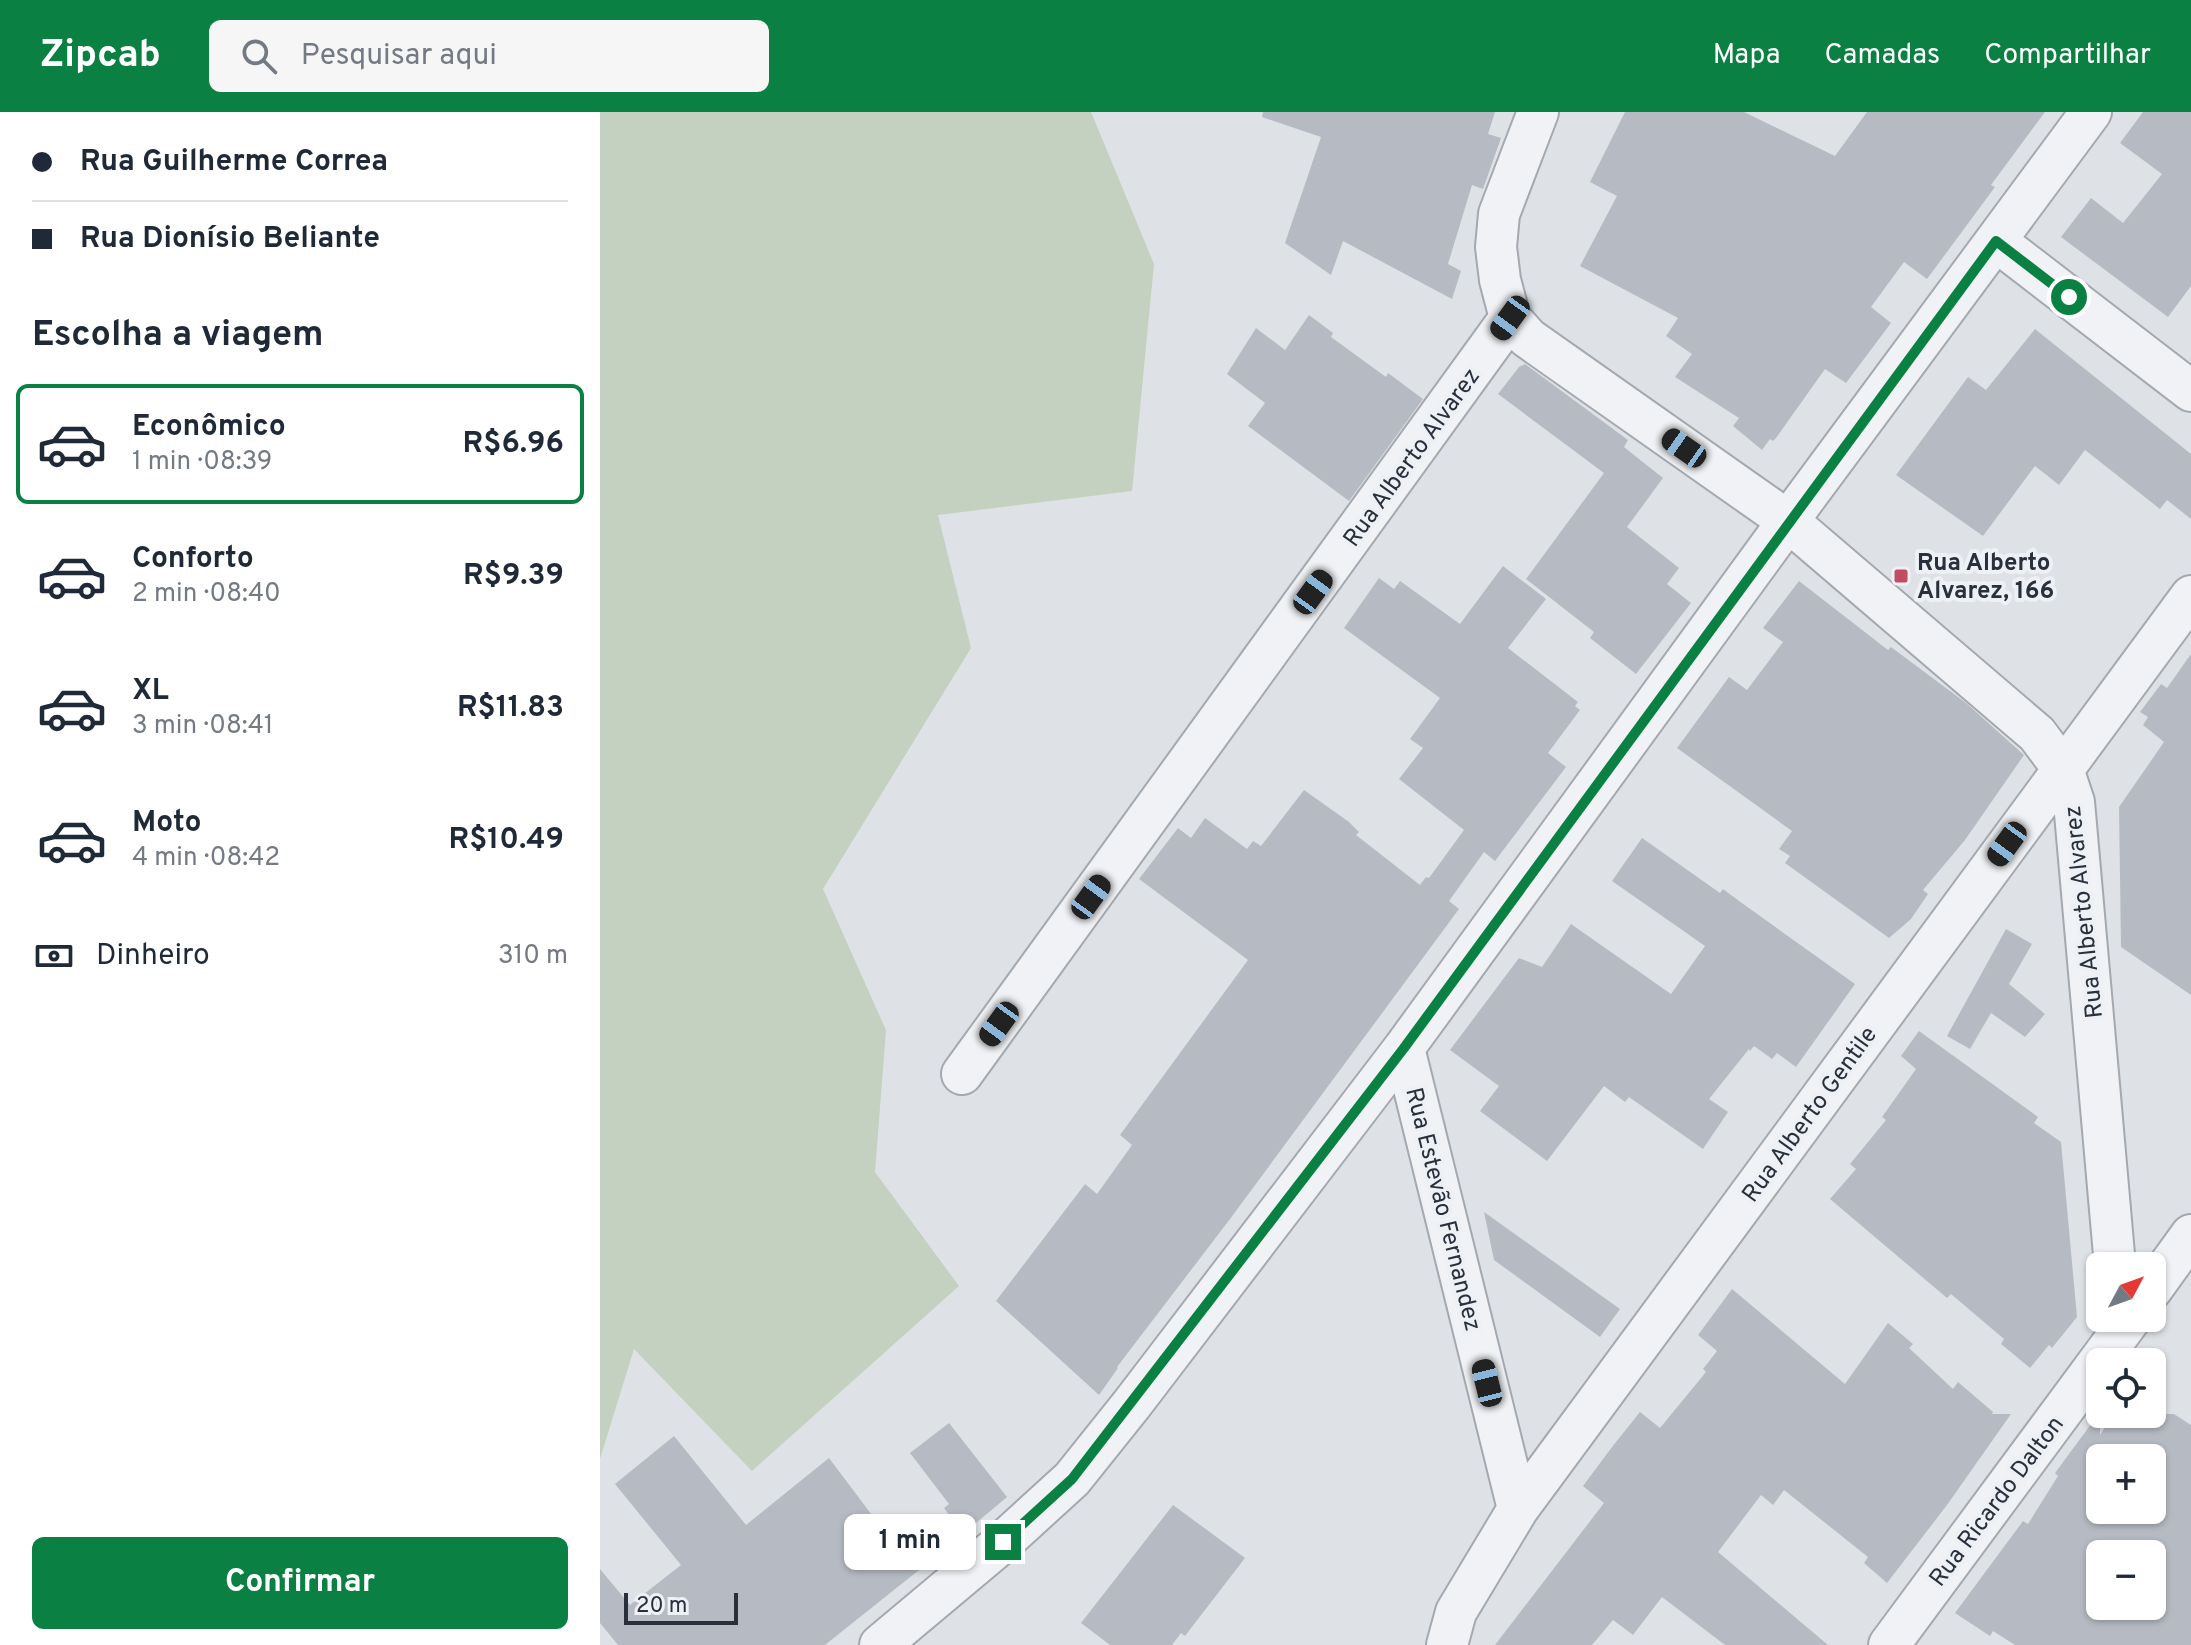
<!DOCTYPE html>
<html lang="pt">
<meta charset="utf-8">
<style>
body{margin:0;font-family:Overpass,sans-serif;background:#f6f6f7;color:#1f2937;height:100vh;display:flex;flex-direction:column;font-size:30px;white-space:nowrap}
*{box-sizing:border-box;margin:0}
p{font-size:26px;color:#747a83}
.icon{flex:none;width:44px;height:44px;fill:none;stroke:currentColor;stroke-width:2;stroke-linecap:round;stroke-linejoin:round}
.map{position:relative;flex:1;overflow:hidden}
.sheet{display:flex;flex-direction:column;background:#fff;width:600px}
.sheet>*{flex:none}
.hud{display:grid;align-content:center;height:176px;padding:0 32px;background:#fff}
.needle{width:52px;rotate:49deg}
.fabs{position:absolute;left:1486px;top:1140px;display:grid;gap:16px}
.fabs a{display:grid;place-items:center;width:80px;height:80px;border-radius:12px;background:#fff;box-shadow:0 2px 6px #0004;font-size:40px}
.scale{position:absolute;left:24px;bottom:20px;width:114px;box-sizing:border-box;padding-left:8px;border:4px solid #29303c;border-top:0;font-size:22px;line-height:28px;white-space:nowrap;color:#29303c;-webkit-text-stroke:6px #edf0f4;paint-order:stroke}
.end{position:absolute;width:36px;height:36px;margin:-18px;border:10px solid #0b8043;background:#fff;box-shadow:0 0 0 4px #fff}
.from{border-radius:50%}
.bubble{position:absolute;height:56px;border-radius:12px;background:#fff;box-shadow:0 2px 6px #0004;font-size:26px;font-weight:700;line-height:56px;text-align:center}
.car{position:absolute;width:24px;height:48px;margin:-24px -12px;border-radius:10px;box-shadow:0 0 6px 2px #0007;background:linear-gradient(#222 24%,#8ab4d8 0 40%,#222 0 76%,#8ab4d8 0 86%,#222 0)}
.hud b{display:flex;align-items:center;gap:28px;height:76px;font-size:30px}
.hud b+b{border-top:2px solid #e0e1e3}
.hud i{width:20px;height:20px;background:#1f2937}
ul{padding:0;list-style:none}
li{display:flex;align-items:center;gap:24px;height:120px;margin:0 16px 12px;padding:0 16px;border:4px solid transparent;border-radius:12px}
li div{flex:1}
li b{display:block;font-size:30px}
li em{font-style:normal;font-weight:700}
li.active{border-color:#0b8043}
li>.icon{width:72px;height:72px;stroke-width:1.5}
h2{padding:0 32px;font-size:36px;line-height:96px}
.pay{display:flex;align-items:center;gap:20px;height:88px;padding:0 32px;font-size:30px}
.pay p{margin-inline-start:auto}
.button{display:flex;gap:16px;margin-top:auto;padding:16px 32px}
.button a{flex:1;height:92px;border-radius:12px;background:#0b8043;color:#fff;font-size:32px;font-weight:700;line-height:92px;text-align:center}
header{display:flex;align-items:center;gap:48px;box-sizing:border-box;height:112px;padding:0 40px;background:#0b8043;color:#fff}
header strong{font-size:38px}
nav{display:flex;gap:44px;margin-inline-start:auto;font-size:28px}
.search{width:560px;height:72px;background:#f6f6f7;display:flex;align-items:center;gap:20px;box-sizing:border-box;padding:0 28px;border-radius:12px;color:#747a83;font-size:30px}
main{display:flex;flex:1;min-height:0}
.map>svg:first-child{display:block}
.green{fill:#c4d0c0}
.building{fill:#b6bbc3;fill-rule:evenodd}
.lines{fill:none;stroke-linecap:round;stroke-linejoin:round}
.street-casing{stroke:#a4a9b0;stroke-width:44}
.street{stroke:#f1f2f5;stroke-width:40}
.route{stroke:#0b8043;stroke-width:10}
.poi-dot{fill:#c14d60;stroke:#edf0f4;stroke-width:3}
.labels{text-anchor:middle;stroke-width:8;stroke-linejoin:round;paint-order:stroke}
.street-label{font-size:24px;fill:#29303c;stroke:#edf0f4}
.poi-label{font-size:24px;font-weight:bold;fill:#29303c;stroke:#edf0f4;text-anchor:start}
</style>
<header>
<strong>Zipcab</strong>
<div class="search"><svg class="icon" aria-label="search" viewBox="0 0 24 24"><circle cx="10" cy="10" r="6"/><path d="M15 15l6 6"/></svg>Pesquisar aqui</div>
<nav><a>Mapa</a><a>Camadas</a><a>Compartilhar</a></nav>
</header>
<main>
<section class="sheet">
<div class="hud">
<b><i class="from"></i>Rua Guilherme Correa</b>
<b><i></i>Rua Dionísio Beliante</b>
</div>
<h2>Escolha a viagem</h2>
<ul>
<li class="active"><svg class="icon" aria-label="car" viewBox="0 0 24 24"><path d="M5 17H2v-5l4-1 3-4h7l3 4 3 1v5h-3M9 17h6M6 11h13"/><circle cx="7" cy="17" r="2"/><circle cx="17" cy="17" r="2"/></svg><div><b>Econômico</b><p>1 min · 08:39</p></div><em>R$6.96</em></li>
<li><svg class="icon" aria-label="car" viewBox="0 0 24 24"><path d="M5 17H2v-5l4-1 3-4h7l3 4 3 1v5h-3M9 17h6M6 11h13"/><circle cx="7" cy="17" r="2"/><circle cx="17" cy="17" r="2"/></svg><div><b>Conforto</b><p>2 min · 08:40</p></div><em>R$9.39</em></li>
<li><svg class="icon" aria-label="car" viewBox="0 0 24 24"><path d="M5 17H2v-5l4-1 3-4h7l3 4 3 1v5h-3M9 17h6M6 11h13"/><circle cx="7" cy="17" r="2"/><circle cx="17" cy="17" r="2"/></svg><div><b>XL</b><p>3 min · 08:41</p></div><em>R$11.83</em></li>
<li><svg class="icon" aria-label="car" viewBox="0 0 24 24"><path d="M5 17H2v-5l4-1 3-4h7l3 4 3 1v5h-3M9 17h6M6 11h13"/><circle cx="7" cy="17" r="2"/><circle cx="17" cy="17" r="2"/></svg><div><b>Moto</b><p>4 min · 08:42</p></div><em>R$10.49</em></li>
</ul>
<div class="pay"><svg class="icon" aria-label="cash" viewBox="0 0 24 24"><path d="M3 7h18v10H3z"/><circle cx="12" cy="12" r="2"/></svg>Dinheiro<p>310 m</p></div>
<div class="button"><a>Confirmar</a></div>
</section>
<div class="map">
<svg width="1591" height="1533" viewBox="0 0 1591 1533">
<rect width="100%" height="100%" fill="#dee2e6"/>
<path class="green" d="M0,0h491l63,152 -22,227 -194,24 33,133 -148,241 63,141 -11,142 84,114 -207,185 -118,-122 -34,110z"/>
<path class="building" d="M663,0h232l-7,22 13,4 -18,51 -11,-4 -24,79 13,7 -9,28 -109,-58 -12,34 -46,-32 36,-106 -59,-20z
M1025,0h119l91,44 32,-44h178l-54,73 4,2 -68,92 -23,-17 -33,45 20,16 -45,60 -21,-14 -49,69 -3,3 -3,-2 -8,11 -29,-24 6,-8 -64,-41 17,-23 -26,-18 12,-18 -98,-52 37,-70 -27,-14z
M1543,0h48v174l-23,31 -107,-80 30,-39 32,25 39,-49 -42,-31z
M709,203l24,18 -2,4 55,40 2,-4 35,26 -74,102 -101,-75 17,-23 -38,-29 29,-46 29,22z
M1435,217l156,125v65l-24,-19 -7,9 -75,-59 -26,35 -24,-19 -52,70 -87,-61 72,-98 18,13z
M925,252l103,76 -4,7 39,31 -36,49 52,41 -12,16 24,19 -55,71 -46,-36 4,-6 -68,-53 78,-106 -106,-79 21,-27z
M903,454l43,33 -38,49 70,54 -3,4 5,4 -32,43 18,14 -71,94 -11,-9 -35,49 10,8 -229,310 -113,148 1,1 -19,27 -103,-94 89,-117 12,10 35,-49 -12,-10 128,-175 -109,-81 39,-51 13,10 14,-20 42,31 6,-8 8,5 43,-56 45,32 10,10 -3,3 64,50 6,-8 3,1 35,-48 -65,-51 24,-31 -13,-9 30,-41 -96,-70 35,-50 15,11 6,-8 60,43z
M1199,469l89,69 3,-3 75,56 58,52 -59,85 -42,50 5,4 -17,25 -22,19 -104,-75 5,-7 -11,-7 13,-18 -115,-83 52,-71 18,13 36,-48 -20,-14z
M1591,542v341l-70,-48 -2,-140 45,-65 -21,-17 5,-8 -8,-5 21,-28 6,4z
M1042,726l78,55 3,-4 16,12 116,83 -59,83 -19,-14 -5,6 -18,-13 -4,5 -1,-2 -40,50 19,13 -25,37 -74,-52 -4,5 -21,-16 -57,75 -67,-50 19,-25 -49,-36 69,-92 23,9 29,-43 100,70 34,-48 -93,-65z
M1406,817l26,15 -23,40 36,30 -20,23 -34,-24 -21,36 -23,-13z
M1319,919l119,86 -4,6 27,19 16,175 -25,31 -3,-3 -19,23 -29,-24 3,-5 -53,-45 -4,4 -117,-99 26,-30 -6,-5 36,-44 -4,-3 34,-48 -15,-13z
M884,1100l136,97 -20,28 -106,-77z
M1132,1177l113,95 43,-61 25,21 -4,4 44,41 5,-7 35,30 -1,2h19l-64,91 -60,78 -23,-20 4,-6 -84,-67 -11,15 -12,-10 -43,57 110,93h-103l-63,-48 -29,38 -20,-15 -21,25h-97l109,-142 -21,-17 29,-39 28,-35 20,16 46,-56 -3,-3 14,-18 -19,-16z
M1500,1300v23l14,-21h60l17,11v220h-176l-22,-14 -3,5 -35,-23 68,-92 5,3 30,-48 -3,-3zM1500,1346h52v52h-52zM1500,1442h52v52h-52z
M349,1311l58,74 -44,37 -19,-26 5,-4 -39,-51z
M74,1324l72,89 83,-67 61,81 4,-3 25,34 -94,75h-207l-18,-22v-54l30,36 51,-40 -66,-81z
M573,1393l72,53 -60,78 -4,-3 -9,12h-62l-29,-22z"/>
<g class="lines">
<g class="street-casing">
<path id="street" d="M938,0l-39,102 -3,33 4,33 10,38 18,20 260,183 249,213 26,35 11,33 41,464
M1396,129l195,150
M804,936l114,461
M362,962l548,-756
M1552,1177l39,-54
M280,1533l123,-103 69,-63 60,-75 272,-356 384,-527 303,-409
M847,1533l9,-33 62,-103 673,-913
M1289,1533l242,-327"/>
</g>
<use href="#street" class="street"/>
</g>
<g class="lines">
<path class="route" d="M403,1430l69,-63 332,-431 592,-807 73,56"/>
</g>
<rect class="poi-dot" x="1293" y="456" width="16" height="16" rx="4"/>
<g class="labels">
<g class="street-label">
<text transform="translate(811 345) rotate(-54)" y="8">Rua Alberto Alvarez</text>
<text transform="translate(1483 800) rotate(-96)" y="8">Rua Alberto Alvarez</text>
<text transform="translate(1209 1002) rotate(-54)" y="8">Rua Alberto Gentile</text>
<text transform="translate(844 1097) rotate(76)" y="8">Rua Estevão Fernandez</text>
<text transform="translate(1396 1389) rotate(-53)" y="8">Rua Ricardo Dalton</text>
</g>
<g class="poi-label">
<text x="1317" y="458">Rua Alberto<tspan x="1317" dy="28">Alvarez, 166</tspan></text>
</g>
</g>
</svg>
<div class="fabs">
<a><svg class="needle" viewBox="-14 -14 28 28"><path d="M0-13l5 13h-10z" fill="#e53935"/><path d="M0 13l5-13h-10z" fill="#747a83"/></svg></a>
<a><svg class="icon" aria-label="locate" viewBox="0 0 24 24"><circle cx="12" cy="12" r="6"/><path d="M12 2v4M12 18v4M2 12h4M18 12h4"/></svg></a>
<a>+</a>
<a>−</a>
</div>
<div class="scale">20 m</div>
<i class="end from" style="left:1469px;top:185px"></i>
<i class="end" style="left:403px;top:1430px"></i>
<div class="bubble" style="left:244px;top:1402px;width:132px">1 min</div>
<i class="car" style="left:910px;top:206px;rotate:216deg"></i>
<i class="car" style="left:1084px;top:336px;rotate:305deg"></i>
<i class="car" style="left:713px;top:480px;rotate:36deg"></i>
<i class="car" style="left:1407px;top:732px;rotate:216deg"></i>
<i class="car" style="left:491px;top:785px;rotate:36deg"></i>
<i class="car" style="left:399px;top:912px;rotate:216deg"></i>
<i class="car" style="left:887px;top:1271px;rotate:346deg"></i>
</div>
</main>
